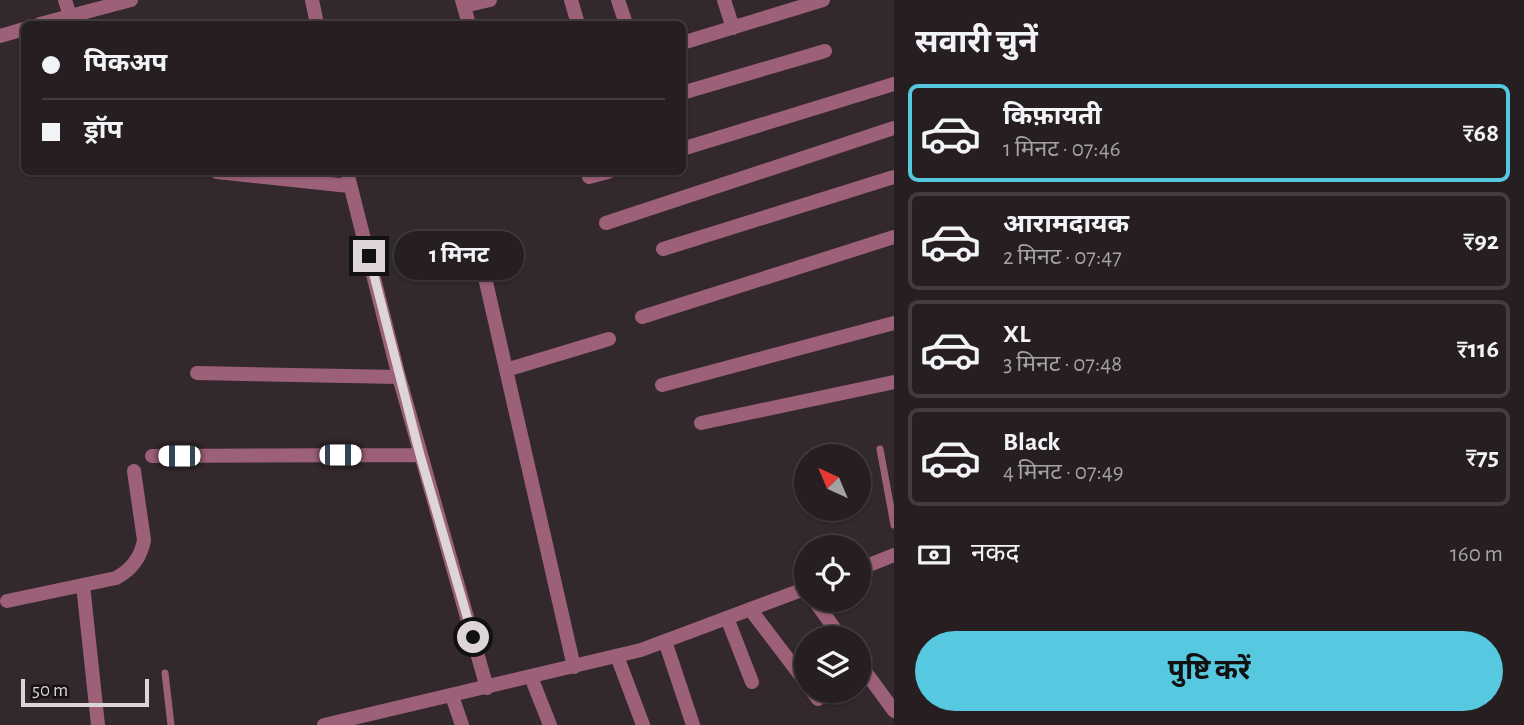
<!DOCTYPE html>
<html lang="hi">
<meta charset="utf-8">
<style>
body{margin:0;font-family:"Alegreya Sans","Noto Sans Devanagari",sans-serif;background:#2e272a;color:#f1f3f6;height:100vh;display:flex;flex-direction:column;font-size:26px;white-space:nowrap}
*{box-sizing:border-box;margin:0}
p{font-size:23px;color:#a4a2a5}
.icon{flex:none;width:38px;height:38px;fill:none;stroke:currentColor;stroke-width:2;stroke-linecap:round;stroke-linejoin:round}
.map{position:relative;flex:1;overflow:hidden}
.side{display:flex;flex-direction:column;background:#261e21;width:630px}
.side>*{flex:none}
.top-card{position:absolute;left:21px;top:21px;width:665px;height:154px;border-radius:10px;box-shadow:0 2px 5px #0004,0 0 0 2px #423c3f;display:grid;align-content:center;height:154px;padding:0 21px;background:#261e21}
.needle{width:46px;rotate:316deg}
.buttons{position:absolute;left:794px;top:444px;display:grid;gap:14px}
.buttons a{display:grid;place-items:center;width:77px;height:77px;border-radius:50%;background:#261e21;box-shadow:0 2px 5px #0004,0 0 0 2px #423c3f;font-size:35px}
.scale{position:absolute;left:21px;bottom:18px;width:128px;box-sizing:border-box;padding-left:7px;border:4px solid #ddd5d8;border-top:0;font-size:19px;line-height:24px;white-space:nowrap;color:#ddd5d8;-webkit-text-stroke:5px #171214;paint-order:stroke}
.end{position:absolute;width:32px;height:32px;margin:-16px;border:9px solid #ddd5d8;background:#111;box-shadow:0 0 0 4px #111}
.from{border-radius:50%}
.bubble{position:absolute;height:49px;border-radius:24px;background:#261e21;box-shadow:0 2px 5px #0004,0 0 0 2px #423c3f;font-size:23px;font-weight:700;line-height:49px;text-align:center}
.car{position:absolute;width:21px;height:42px;margin:-21px -10px;border-radius:9px;box-shadow:0 0 5px 2px #0007;background:linear-gradient(#fff 24%,#345 0 40%,#fff 0 76%,#345 0 86%,#fff 0)}
.top-card b{display:flex;align-items:center;gap:24px;height:66px;font-size:26px}
.top-card b+b{border-top:2px solid #423c3f}
.top-card i{width:18px;height:18px;background:#f1f3f6}
ul{padding:0;list-style:none}
li{display:flex;align-items:center;gap:21px;height:98px;margin:0 14px 10px;padding:0 7px;border:4px solid #423c3f;border-radius:10px}
li div{flex:1}
li b{display:block;font-size:26px}
li em{font-style:normal;font-weight:700}
li.selected{border-color:#56c9e1}
li>.icon{width:63px;height:63px;stroke-width:1.5}
h2{padding:0 21px;font-size:32px;line-height:84px}
.pay{display:flex;align-items:center;gap:18px;height:77px;padding:0 21px;font-size:26px}
.pay p{margin-inline-start:auto}
.action{display:flex;gap:14px;margin-top:auto;padding:14px 21px}
.action a{flex:1;height:80px;border-radius:42px;background:#56c9e1;color:#111;font-size:28px;font-weight:700;line-height:80px;text-align:center}
main{display:flex;flex:1;min-height:0}
.map>svg:first-child{display:block}
.lines{fill:none;stroke-linecap:round;stroke-linejoin:round}
.lane{stroke:#9c6179;stroke-width:7}
.street{stroke:#9c6179;stroke-width:14}
.route{stroke:#ddd5d8;stroke-width:9}
</style>
<main>
<div class="map">
<svg width="894" height="725" viewBox="0 0 894 725">
<rect width="100%" height="100%" fill="#33282c"/>
<g class="lines">
<path class="lane" d="M880,449l14,76
M165,673l6,52"/>
<path class="street" d="M65,0l5,16
M312,0l5,24
M462,0l7,24
M571,0l7,24
M618,0l8,24
M724,0l9,28
M464,6l26,-6
M40,24l91,-24
M0,36l24,-7
M682,43l141,-43
M682,93l143,-42
M682,149l212,-65
M217,172l132,14
M347,172l52,205 88,311
M589,177l19,-5
M606,223l288,-95
M663,249l231,-72
M481,260l93,407
M642,317l252,-80
M506,370l103,-31
M197,373l202,4
M662,385l232,-62
M701,423l193,-41
M152,456l268,-1
M859,569l35,-14
M83,585l15,140
M814,600l28,39
M7,601l109,-23c15,-8 25,-21 28,-38l-10,-69
M750,609l57,75
M727,618l25,64
M665,641l28,84
M617,656l26,69
M859,663l35,48
M531,677l19,48
M812,691l6,8
M452,696l10,29
M324,725l317,-75 166,-62"/>
</g>
<g class="lines">
<path class="route" d="M369,256l51,199 53,182"/>
</g>
</svg>
<div class="buttons">
<a><svg class="needle" viewBox="-14 -14 28 28"><path d="M0-13l5 13h-10z" fill="#e53935"/><path d="M0 13l5-13h-10z" fill="#a4a2a5"/></svg></a>
<a><svg class="icon" aria-label="locate" viewBox="0 0 24 24"><circle cx="12" cy="12" r="6"/><path d="M12 2v4M12 18v4M2 12h4M18 12h4"/></svg></a>
<a><svg class="icon" aria-label="layers" viewBox="0 0 24 24"><path d="M12 4l9 5-9 5-9-5zM3 14l9 5 9-5"/></svg></a>
</div>
<div class="scale">50 m</div>
<i class="end from" style="left:473px;top:637px"></i>
<i class="end" style="left:369px;top:256px"></i>
<div class="bubble" style="left:394px;top:231px;width:130px">1 मिनट</div>
<i class="car" style="left:340px;top:455px;rotate:90deg"></i>
<i class="car" style="left:179px;top:456px;rotate:270deg"></i>
<div class="top-card">
<b><i class="from"></i>पिकअप</b>
<b><i></i>ड्रॉप</b>
</div>
</div>
<section class="side">
<h2>सवारी चुनें</h2>
<ul>
<li class="selected"><svg class="icon" aria-label="car" viewBox="0 0 24 24"><path d="M5 17H2v-5l4-1 3-4h7l3 4 3 1v5h-3M9 17h6M6 11h13"/><circle cx="7" cy="17" r="2"/><circle cx="17" cy="17" r="2"/></svg><div><b>किफ़ायती</b><p>1 मिनट · 07:46</p></div><em>₹68</em></li>
<li><svg class="icon" aria-label="car" viewBox="0 0 24 24"><path d="M5 17H2v-5l4-1 3-4h7l3 4 3 1v5h-3M9 17h6M6 11h13"/><circle cx="7" cy="17" r="2"/><circle cx="17" cy="17" r="2"/></svg><div><b>आरामदायक</b><p>2 मिनट · 07:47</p></div><em>₹92</em></li>
<li><svg class="icon" aria-label="car" viewBox="0 0 24 24"><path d="M5 17H2v-5l4-1 3-4h7l3 4 3 1v5h-3M9 17h6M6 11h13"/><circle cx="7" cy="17" r="2"/><circle cx="17" cy="17" r="2"/></svg><div><b>XL</b><p>3 मिनट · 07:48</p></div><em>₹116</em></li>
<li><svg class="icon" aria-label="car" viewBox="0 0 24 24"><path d="M5 17H2v-5l4-1 3-4h7l3 4 3 1v5h-3M9 17h6M6 11h13"/><circle cx="7" cy="17" r="2"/><circle cx="17" cy="17" r="2"/></svg><div><b>Black</b><p>4 मिनट · 07:49</p></div><em>₹75</em></li>
</ul>
<div class="pay"><svg class="icon" aria-label="cash" viewBox="0 0 24 24"><path d="M3 7h18v10H3z"/><circle cx="12" cy="12" r="2"/></svg>नकद<p>160 m</p></div>
<div class="action"><a>पुष्टि करें</a></div>
</section>
</main>
